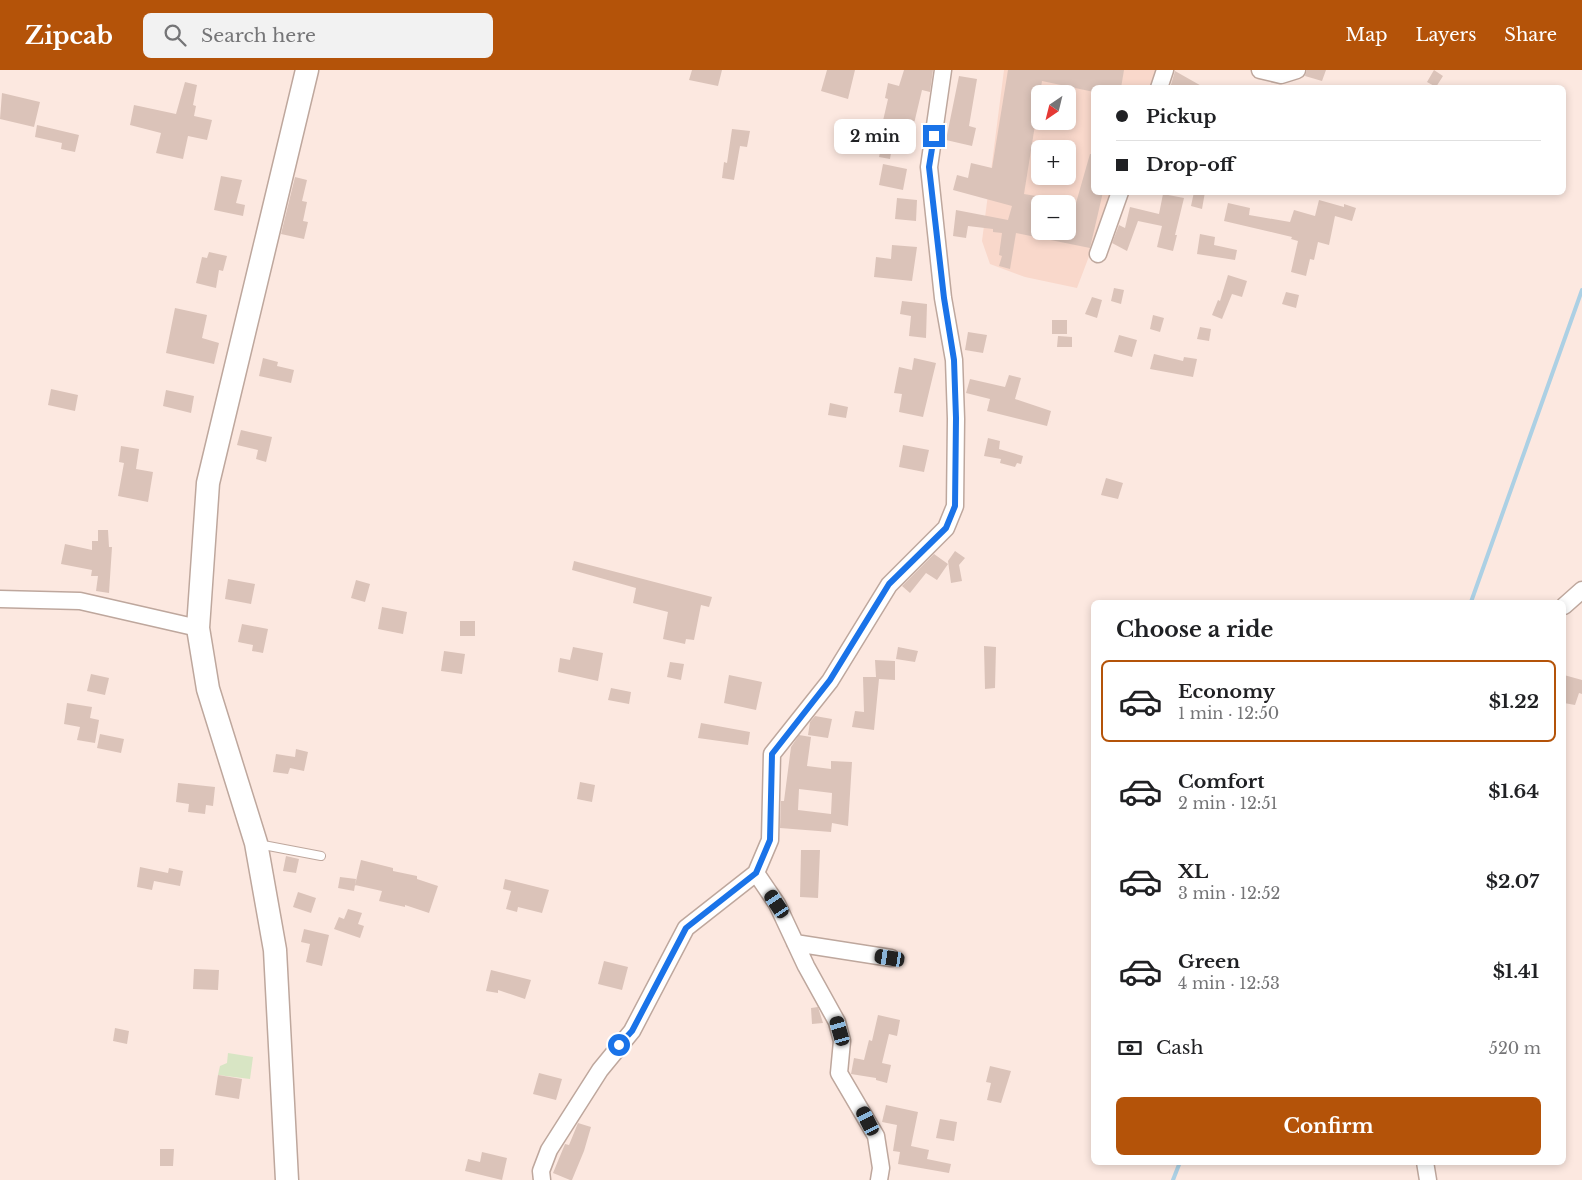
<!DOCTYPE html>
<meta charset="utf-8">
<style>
body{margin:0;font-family:"Libre Baskerville",serif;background:#f2f2f2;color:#202124;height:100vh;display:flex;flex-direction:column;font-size:19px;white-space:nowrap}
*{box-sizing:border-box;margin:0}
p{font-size:16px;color:#757577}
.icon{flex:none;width:28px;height:28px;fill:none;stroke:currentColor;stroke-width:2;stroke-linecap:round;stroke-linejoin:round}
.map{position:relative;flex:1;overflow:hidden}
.panel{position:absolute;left:1091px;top:530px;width:475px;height:565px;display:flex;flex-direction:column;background:#fff;border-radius:8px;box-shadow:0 2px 8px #0003}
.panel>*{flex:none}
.guide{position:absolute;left:1091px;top:15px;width:475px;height:110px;border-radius:8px;box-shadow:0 2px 8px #0003;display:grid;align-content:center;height:110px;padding:0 25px;background:#fff}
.needle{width:32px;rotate:215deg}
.buttons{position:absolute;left:1031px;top:15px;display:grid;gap:10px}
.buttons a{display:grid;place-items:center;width:45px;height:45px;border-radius:8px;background:#fff;box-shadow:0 2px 8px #0003;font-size:25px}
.end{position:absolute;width:22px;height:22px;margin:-11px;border:6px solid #1a73e8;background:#fff;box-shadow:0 0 0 2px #fff}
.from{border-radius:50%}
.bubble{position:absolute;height:35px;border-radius:8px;background:#fff;box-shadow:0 2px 8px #0003;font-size:16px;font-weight:800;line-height:35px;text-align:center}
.car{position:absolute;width:15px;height:30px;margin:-15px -8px;border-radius:6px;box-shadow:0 0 4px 1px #0007;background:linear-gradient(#222 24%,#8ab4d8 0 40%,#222 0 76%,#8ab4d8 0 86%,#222 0)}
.guide b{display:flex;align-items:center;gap:18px;height:48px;font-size:19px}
.guide b+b{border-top:1px solid #e0e0e0}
.guide i{width:12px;height:12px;background:#202124}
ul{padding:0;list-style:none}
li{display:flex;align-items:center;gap:15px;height:82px;margin:0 10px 8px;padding:0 15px;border:2px solid transparent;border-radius:8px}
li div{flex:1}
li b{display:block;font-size:19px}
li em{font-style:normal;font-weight:800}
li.active{border-color:#b45309}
li>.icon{width:45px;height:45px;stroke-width:1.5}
h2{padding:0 25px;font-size:22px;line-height:60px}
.pay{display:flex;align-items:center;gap:12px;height:55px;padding:0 25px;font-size:19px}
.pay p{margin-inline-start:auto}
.button{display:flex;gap:10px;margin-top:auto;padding:10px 25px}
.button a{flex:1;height:58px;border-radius:8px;background:#b45309;color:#fff;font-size:20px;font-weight:800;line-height:58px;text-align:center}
header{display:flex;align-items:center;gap:30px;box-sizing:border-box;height:70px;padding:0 25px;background:#b45309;color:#fff}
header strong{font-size:24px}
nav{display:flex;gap:28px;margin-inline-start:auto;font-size:18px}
.search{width:350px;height:45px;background:#f2f2f2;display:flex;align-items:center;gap:12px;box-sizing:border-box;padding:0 18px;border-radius:8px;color:#757577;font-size:19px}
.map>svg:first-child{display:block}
.built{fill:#f9d8cb;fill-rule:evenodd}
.green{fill:#d8e5c4}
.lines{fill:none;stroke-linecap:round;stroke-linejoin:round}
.stream{stroke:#acd0e4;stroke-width:4}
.building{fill:#dbc3b9;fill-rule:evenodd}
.lane-casing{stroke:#bea79d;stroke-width:10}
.street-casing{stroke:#bea79d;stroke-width:19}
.secondary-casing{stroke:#bea79d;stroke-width:25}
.lane{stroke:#fff;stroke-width:8}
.street{stroke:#fff;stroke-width:16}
.secondary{stroke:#fff;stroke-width:22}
.route{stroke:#1a73e8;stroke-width:6}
</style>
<header>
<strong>Zipcab</strong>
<div class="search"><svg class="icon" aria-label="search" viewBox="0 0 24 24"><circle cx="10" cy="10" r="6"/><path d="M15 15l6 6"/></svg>Search here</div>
<nav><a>Map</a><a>Layers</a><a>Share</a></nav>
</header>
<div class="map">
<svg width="1582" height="1110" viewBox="0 0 1582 1110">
<rect width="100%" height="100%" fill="#fce8e0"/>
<path class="built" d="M1004,0h154l-6,17 -58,1v104l19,1 -36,95 -52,-11 -35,-13 -8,-23zM1040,24h28v27h-28zM1040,79h28v27h-28zM1040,134h28v27h-28z"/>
<path class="green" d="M228,983l25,4 -3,22 -32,-4 2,-9 7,-3z"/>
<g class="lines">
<path class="stream" d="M1471,532l111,-312
M1173,1110l7,-18"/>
</g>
<path class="building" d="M692,0h30l-4,16 -29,-6z
M827,0h28l-7,29 -27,-8z
M904,0h29l-3,22 -8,-2 -10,42 -17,-4 -5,31 -11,-2 7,-31 -4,-1 6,-26 -3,-1 3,-15 11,3z
M1008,0h116l-3,18h-27v4l-52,-11 -18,113 18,3 -4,20 2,1v13h28l22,-77h4v38h9l-13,56 -74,-15 -6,36 -11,-3 3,-10 -3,-1 3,-22 -9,-1v-3l-25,-3 -2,12 -13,-2 3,-26 52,10 4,-14 -59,-16 4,-15 11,3 3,-15 21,5z
M1307,0h19l-4,11 -17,-5z
M1434,0l9,6 -7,11 -9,-5z
M1175,1l30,17h-35z
M959,6l18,3 -8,47 7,2 -4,18 -26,-6z
M185,12l12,3 -4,20 3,1 -2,10 18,4 -5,20 -19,-4 -5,23 -27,-6 5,-20 -31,-8 4,-20 42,9z
M2,23l38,9 -6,25 -34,-8z
M37,55l42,10 -4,17 -14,-3 1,-6 -27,-6z
M732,59l18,2 -3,16 -7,-1 -6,34 -12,-2 2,-16 3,1z
M883,94l24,5 -4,21 -24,-5z
M221,106l21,4 -6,23 9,2 -2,11 -29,-6z
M295,107l12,3 -5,21 5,1 -4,19 5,1 -4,17 -23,-5z
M1194,122h11l-3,17 -11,-3z
M1163,124l21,4 -9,37h2l-4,16 -16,-4 5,-21 -24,-5 -11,30 -15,-8 7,-18 6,3 5,-21 29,7z
M897,128l20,2 -1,21 -21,-2z
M1319,130l25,7v-3l12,4 -4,13 -17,-5 -6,29 -11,-3 -4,18 -4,-1 -4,17 -15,-4 7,-31 -7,-2 1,-2 -68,-16 4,-18 22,5 -1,7 41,7 4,-12 21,6z
M1200,164l15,3 -1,8 23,5 -2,10 -38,-6z
M892,175l25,2 -5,34 -38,-4 2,-20 15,2z
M209,182l18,4 -4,15 -4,-1 -3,18 -20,-5 6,-26 5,1z
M1228,205l19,6 -5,16 -10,-3 -10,25 -10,-4 6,-15 2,1z
M1114,218l10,2 -3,14 -10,-3z
M1286,222l13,3 -3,13 -14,-4z
M1092,227l10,3 -5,18 -12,-4z
M902,231l25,3 -1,34 -17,-2 2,-20 -11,-2z
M175,238l32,7 -5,23 17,5 -5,21 -48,-11z
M1153,245l11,3 -4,14 -10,-3z
M1052,250h15v14h-15z
M1200,257l11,2 -2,12 -12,-2z
M968,262l19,3 -4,18 -18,-3z
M1119,265l18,5 -5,17 -18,-5z
M1058,266l14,1v10h-15z
M1154,284l29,7 1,-4 13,2 -4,18 -43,-8z
M263,288l15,4 -1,4 17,4 -3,13 -32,-7z
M914,288l22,5 -13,54 -24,-5 3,-18 -8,-1 5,-26 13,3z
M1009,305l12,3 -6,21 36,12 -4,15 -60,-15 3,-12 -24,-6 4,-14 35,8z
M51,319l27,6 -3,16 -27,-6z
M166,320l28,6 -3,17 -28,-7z
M830,333l18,4 -2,11 -18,-3z
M241,360l31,7 -6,25 -10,-3 2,-9 -21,-5z
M988,368l12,3 -1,8 24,7 -2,8 -4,-1 -2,4 -15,-4 1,-4 -17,-3z
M903,375l26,5 -5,22 -25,-5z
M121,376l18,3 -3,20 17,3 -5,30 -30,-6 6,-33 -5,-1z
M1106,408l17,5 -5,16 -17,-4z
M98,460h10l1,17h3l-3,46 -13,-2 2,-15h-7l1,-6 -31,-6 4,-20 27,6v-9h6z
M955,481l10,7 -6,7 3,16 -11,2 -3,-22z
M934,484l14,10 -11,16 -11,-7 -16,20 -8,-7z
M574,491l138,36 -3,10 -8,-2 -7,35 -8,-1 -1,5 -22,-5 5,-27 -35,-9 3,-15 -64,-18z
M228,509l27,5 -4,20 -26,-5z
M356,510l14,4 -5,18 -14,-4z
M382,537l25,5 -4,22 -25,-5z
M460,551h15v15h-15z
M242,554l26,5 -5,24 -11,-2 1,-6 -15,-3z
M984,576l12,1 -1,41 -10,1z
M573,577l30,6 -5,28 -40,-9 2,-14 10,2z
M898,577l20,4 -3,11 -19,-3z
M444,581l21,3 -3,20 -21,-3z
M875,590l20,1v19l-16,-1 -5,51 -22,-3 3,-16 9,1 -1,-35h13z
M670,592l14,2 -3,16 -14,-3z
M91,604l18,4 -4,17 -18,-4z
M729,605l33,7 -6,28 -32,-7z
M1564,605l18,5v14l-3,-1 -4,12 -11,-2z
M611,618l20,4 -2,12 -21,-4z
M67,633l25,4 -2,11 9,2 -4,23 -18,-3 3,-13 -16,-3z
M815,646l17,3 -4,19 -20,-3 2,-13z
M701,653l49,9 -2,13 -50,-7z
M100,664l24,5 -3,14 -24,-5z
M799,665l12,2 -4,29 24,3v-8l21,1 -4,64 -16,-3 -1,9 -51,-4 1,-27h3l7,-54zM799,719l33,4 -1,21 -33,-4z
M296,679l12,3 -4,19 -14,-3 -2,6 -15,-2 3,-18 19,3z
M580,712l15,3 -3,17 -15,-3z
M178,713l37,4 -2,19 -7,-1 -1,9 -17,-2 1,-8 -13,-2z
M801,780h19l-2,48 -18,-1z
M286,786l13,3 -3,14 -13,-2z
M361,790l32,8v3l24,5v3l21,7 -9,27 -24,-8v2l-26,-6 3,-10 -27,-6z
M140,797l28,6 1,-5 14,3 -3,15 -26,-5 -2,9 -15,-3z
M340,807l16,2 -2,12 -16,-3z
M505,809l44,11 -7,23 -24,-6 -1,5 -11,-3 5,-18 -8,-2z
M298,822l18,6 -5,15 -18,-6z
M348,839l14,4 -4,11 6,2 -4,12 -26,-9 5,-12 5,2z
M304,859l25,6 -7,31 -16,-4 4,-18 -9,-2z
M604,891l24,6 -6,23 -24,-6z
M194,899l25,1 -1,20 -25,-1z
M491,900l40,10 -6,19 -27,-9v3l-12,-2z
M818,937l5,16 -11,1 -1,-16z
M878,945l22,5 -3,16 -8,-2 -7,29 9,2 -4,18 -11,-3v-2l-25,-4 3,-16 10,2 5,-20 3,1z
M115,958l14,3 -2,13 -14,-3z
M990,996l21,5 -10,32 -14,-3 4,-17 -5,-1z
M539,1003l23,6 -6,21 -23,-6z
M218,1005l24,4 -3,20 -24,-4z
M886,1035l32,7 -7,34 18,4 -2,9 24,5 -2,9 -51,-9 2,-12 -7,-1 4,-26 -15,-3z
M940,1049l17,3 -3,19 -18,-3z
M578,1053l13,4 -7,24 -12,29h-2l-17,-7 12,-29 4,1z
M160,1079h14l-1,17h-13z
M482,1082l25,6 -5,22 -37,-9 3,-12 12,3z"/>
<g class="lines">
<g class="lane-casing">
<path id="lane" d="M258,774l63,12"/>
</g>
<g class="street-casing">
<path id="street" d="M1260,0l21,5 16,-5
M1159,18l6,-18
M1098,184l22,-62
M0,529l80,2 118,27
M1564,536l18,-16
M756,803l21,31 29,62 31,56 5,19 -3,32 37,63 5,32 -2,12
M795,873l96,15
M1425,1092l3,18
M542,1110l-1,-9 8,-21 51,-80 32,-39 54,-103 70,-55 14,-33 2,-86 58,-73 59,-96 57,-57 9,-22 1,-87 -2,-59 -11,-62 -14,-131 14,-97"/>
</g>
<g class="secondary-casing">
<path id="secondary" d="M287,1110l-12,-230 -19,-107 -48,-154 -10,-61 10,-145 99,-413"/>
</g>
<use href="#lane" class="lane"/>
<use href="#street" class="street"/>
<use href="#secondary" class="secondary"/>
</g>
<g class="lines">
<path class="route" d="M619,975l13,-14 54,-103 70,-55 14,-33 2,-86 58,-74 59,-96 57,-56 9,-22 1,-88 -2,-58 -10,-62 -15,-131 5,-31"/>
</g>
</svg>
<div class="buttons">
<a><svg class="needle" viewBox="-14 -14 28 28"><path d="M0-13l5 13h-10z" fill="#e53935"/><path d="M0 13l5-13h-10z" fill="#757577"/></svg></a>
<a>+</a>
<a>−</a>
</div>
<i class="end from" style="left:619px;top:975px"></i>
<i class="end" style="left:934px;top:66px"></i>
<div class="bubble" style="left:834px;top:49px;width:82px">2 min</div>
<i class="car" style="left:777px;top:834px;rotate:326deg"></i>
<i class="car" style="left:890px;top:888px;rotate:279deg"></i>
<i class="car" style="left:840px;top:961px;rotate:344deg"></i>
<i class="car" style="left:868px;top:1051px;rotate:333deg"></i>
<div class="guide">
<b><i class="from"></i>Pickup</b>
<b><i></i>Drop-off</b>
</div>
<section class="panel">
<h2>Choose a ride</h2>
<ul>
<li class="active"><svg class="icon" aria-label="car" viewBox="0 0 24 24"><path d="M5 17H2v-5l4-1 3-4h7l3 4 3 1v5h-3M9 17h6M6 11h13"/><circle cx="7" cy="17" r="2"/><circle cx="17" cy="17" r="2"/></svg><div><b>Economy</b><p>1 min · 12:50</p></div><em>$1.22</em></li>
<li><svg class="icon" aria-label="car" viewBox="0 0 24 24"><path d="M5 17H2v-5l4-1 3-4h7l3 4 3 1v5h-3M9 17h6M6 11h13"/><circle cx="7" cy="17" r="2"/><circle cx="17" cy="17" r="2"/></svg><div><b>Comfort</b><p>2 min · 12:51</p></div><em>$1.64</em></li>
<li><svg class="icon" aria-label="car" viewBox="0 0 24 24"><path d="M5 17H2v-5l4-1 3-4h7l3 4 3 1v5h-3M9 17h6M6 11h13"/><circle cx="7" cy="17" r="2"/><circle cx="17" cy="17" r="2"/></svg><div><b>XL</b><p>3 min · 12:52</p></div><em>$2.07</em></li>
<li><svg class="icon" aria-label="car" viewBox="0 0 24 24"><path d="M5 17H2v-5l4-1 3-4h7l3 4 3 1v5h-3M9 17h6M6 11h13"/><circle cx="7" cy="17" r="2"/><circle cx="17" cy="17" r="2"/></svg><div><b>Green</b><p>4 min · 12:53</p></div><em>$1.41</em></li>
</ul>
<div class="pay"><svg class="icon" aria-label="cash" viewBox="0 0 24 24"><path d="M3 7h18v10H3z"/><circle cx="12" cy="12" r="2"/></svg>Cash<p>520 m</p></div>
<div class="button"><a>Confirm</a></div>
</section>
</div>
